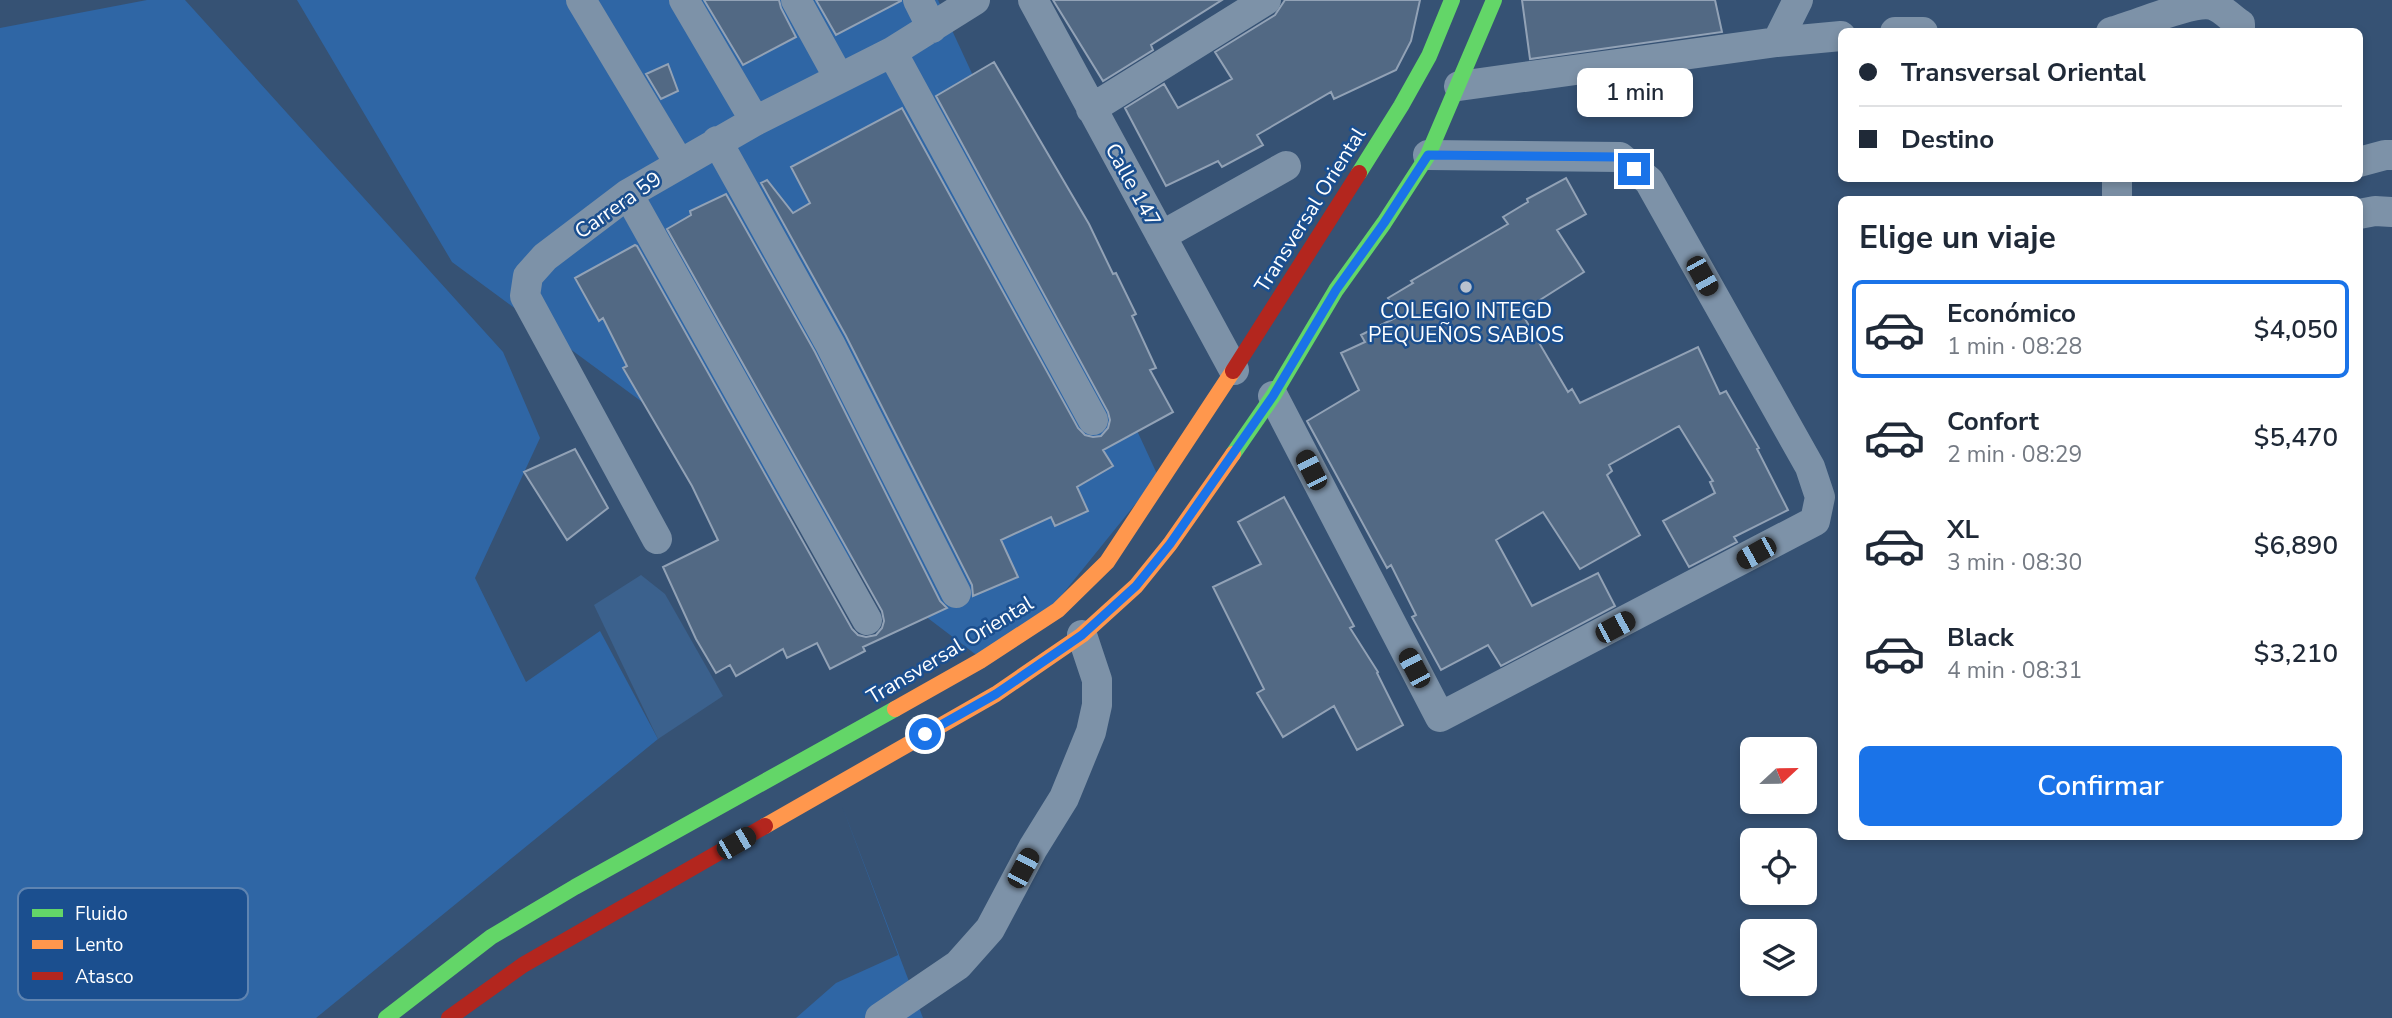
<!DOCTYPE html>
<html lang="es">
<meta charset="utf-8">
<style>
body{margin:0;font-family:"Nunito Sans",sans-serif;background:#f6f6f7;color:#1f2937;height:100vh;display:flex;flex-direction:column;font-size:26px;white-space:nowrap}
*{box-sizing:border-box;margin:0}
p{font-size:23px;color:#747a83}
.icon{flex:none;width:38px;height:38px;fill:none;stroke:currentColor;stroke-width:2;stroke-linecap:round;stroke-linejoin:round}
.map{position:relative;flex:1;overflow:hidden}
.drawer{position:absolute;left:1838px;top:196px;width:525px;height:644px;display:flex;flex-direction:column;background:#fff;border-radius:10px;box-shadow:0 4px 10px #0003}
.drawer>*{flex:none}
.banner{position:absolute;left:1838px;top:28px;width:525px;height:154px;border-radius:10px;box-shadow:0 4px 10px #0003;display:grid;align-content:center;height:154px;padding:0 21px;background:#fff}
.needle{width:46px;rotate:68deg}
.fabs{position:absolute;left:1740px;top:737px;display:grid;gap:14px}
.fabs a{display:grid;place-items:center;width:77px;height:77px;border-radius:10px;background:#fff;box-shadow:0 4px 10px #0003;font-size:35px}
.end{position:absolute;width:32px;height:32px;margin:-16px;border:9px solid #1a73e8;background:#fff;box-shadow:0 0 0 4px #fff}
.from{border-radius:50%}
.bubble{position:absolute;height:49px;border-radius:10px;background:#fff;box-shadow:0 4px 10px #0003;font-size:23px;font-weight:600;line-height:49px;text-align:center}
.car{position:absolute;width:21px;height:42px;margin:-21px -10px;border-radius:9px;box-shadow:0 0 5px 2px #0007;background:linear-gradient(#222 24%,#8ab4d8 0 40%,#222 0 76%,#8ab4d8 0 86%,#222 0)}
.banner b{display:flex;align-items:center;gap:24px;height:66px;font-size:26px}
.banner b+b{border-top:2px solid #e0e1e3}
.banner i{width:18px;height:18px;background:#1f2937}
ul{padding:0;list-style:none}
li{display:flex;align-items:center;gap:21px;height:98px;margin:0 14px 10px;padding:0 7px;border:4px solid transparent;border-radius:10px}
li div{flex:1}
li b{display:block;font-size:26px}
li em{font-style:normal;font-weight:600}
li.on{border-color:#1a73e8}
li>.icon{width:63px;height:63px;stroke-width:1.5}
h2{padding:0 21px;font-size:32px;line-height:84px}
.action{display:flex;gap:14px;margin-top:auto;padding:14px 21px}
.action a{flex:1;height:80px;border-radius:10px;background:#1a73e8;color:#fff;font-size:28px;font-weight:600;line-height:80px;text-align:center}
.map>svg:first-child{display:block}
.green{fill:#2f66a5}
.water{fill:#3b618d}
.building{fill:#526984;stroke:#92a2b6;stroke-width:2}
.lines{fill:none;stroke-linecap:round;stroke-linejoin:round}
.street{stroke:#7d92a8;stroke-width:30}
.fast{stroke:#63d668;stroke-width:16}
.slow{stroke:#ff974d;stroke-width:16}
.jam{stroke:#b3261e;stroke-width:16}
.route{stroke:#1a73e8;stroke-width:9}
.poi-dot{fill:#b9c2ce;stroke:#1b4f8f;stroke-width:2.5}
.labels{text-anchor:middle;stroke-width:5;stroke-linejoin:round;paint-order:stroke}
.street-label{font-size:21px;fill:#fff;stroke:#1b4f8f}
.poi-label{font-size:21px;fill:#fff;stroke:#1b4f8f}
.key{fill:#1b4f8f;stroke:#5f84b1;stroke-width:2}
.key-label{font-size:19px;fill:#fff}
</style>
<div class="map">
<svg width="2392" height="1018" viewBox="0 0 2392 1018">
<rect width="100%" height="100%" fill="#365274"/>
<path class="green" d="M147,0h38l318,352 37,86 -65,140 51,104 74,-51 58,108 -342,279h-316v-990z
M297,0h641l220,476 -105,130 -74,51 -277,-211 -250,-184z
M842,806l81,212h-127l40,-35 62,-28z"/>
<path class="water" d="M641,575l24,19 58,102 -65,43 -64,-134z"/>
<path class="building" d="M704,0h75l2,8 15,29 -53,28z
M816,0h85v1l-65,34z
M1053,0h169l-71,45 2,5 -50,31z
M1285,0h135l-9,41 -15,29 -62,29 -3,-7 -74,43 6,10 -41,22 -4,-6 -52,25 -41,-78 39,-24 14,24 54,-29 -17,-27 60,-37z
M1522,0h193l7,32 -192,27z
M994,62l95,162 24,50 3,-1 20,41 -4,2 24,52 -6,2 23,42 -70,38 10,16 -36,21 11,24 -33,15 -4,-9 -50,23 17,37 -45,19 -1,-11 -126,-249 -85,-153 6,-3 26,33 17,-10 -19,-36 111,-59 176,320 7,7 8,2 8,-1 7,-8 2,-8 -2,-8 -172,-316z
M668,64l10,27 -17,8 -15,-25z
M1566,178l20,36 -29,16 27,42 -63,40 47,80 4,-3 8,14 118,-56 22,47 6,-3 33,57 -2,1 31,61 -54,27 3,5 -48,25 -26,-46 52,-28 -5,-11 3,-1 -34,-55 -70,39 3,6 -5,4 33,60 -60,34 -37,-57 -47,28 36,66 66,-33 17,33 -114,60 -13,-21 -47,25 -29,-53 4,-2 -25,-50 -4,3 -80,-147 52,-31 -18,-37 24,-11 -4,-7 38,-19 -11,-18 25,-15 -2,-2 97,-57 -5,-7 25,-15 -1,-3z
M726,194l89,158 125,249 7,7 -84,39 2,4 -35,18 -13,-26 -30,15 -4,-9 -47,27 -6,-11 -14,8 -20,-34 -33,-72 55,-27 -26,-54 -69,-118 4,-2 -24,-48 -4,3 -24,-43 60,-33 2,1 215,383 6,6 8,2 10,-2 6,-7 2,-7 -2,-10 -215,-382 24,-14 -1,-4z
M575,449l33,59 -41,32 -43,-68z
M1284,497l70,129 -4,2 28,44 -1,1 26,52 -46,25 -23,-44 -51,31 -26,-44 7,-4 -51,-102 48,-23 -23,-42z"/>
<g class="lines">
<path class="street" d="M581,0l98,163
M684,0l71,121
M796,0l43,78
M918,0l14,28
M1033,0l201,370
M1895,32h28
M2111,32c24,-6 81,-32 101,-27 10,3 20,14 28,19v8
M1777,42l21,-42
M892,52l201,368
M1459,86l318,-44 64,-6
M1091,109l175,-109
M717,141l113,203 126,249
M2359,162l26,-7h7
M628,194l239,426
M2117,200v-22
M2359,214l16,-3 17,1
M1161,236l125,-70
M1273,396l167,321 375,-196 5,-24 -10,-30 -161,-286 -29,-24 -192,-2
M657,539l-132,-243 3,-20 17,-19 83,-63 127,-73 137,-69 83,-52
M880,1018l78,-53 32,-36 43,-81 31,-50 27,-66 6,-27v-25l-15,-45"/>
<path class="fast" d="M1359,173l42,-67 28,-50 23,-56
M1233,454l40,-58 63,-106 48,-67 44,-68 66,-155
M386,1018l105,-81 84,-50 320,-178"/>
<path class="slow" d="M895,709l85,-48 78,-51 49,-48 126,-191
M765,826l231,-132 86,-59 54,-49 34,-42 63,-90"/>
<path class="jam" d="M1233,371l126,-198
M449,1018l74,-53 242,-139"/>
</g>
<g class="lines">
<path class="route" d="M925,734l71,-40 86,-59 54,-49 34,-42 103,-148 63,-106 48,-67 44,-68 192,2 14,12"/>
</g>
<circle class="poi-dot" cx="1466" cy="287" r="7"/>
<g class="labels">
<g class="street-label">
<text transform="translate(1133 185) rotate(61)" y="7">Calle 147</text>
<text transform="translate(618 205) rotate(-35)" y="7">Carrera 59</text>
<text transform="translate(1310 210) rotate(-58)" y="7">Transversal Oriental</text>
<text transform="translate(950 650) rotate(-31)" y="7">Transversal Oriental</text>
</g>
<g class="poi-label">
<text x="1466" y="318">COLEGIO INTEGD<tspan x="1466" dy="24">PEQUEÑOS SABIOS</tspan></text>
</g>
</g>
<rect x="18" y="888" width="230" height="112" rx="10" class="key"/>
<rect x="32" y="909" width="31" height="8" fill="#63d668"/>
<rect x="32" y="940" width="31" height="9" fill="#ff974d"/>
<rect x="32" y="972" width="31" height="8" fill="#b3261e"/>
<g class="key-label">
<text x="75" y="920">Fluido</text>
<text x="75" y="951">Lento</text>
<text x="75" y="983">Atasco</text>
</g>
</svg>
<div class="fabs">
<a><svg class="needle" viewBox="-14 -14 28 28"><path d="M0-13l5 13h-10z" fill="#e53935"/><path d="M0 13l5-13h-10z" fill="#747a83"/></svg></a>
<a><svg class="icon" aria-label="locate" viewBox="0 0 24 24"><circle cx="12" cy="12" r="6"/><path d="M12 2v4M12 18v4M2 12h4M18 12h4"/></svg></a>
<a><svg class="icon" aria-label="layers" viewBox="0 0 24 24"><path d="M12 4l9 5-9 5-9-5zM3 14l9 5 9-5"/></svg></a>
</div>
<i class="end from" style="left:925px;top:734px"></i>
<i class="end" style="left:1634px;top:169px"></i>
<div class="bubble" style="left:1577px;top:68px;width:116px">1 min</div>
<i class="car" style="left:1702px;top:276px;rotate:151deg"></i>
<i class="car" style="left:1311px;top:470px;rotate:333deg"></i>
<i class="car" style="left:1756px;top:553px;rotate:241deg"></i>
<i class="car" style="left:1615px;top:627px;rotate:62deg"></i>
<i class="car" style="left:1414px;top:668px;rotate:332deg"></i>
<i class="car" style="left:736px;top:843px;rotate:60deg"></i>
<i class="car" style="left:1023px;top:868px;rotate:28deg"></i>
<div class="banner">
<b><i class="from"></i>Transversal Oriental</b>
<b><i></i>Destino</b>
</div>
<section class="drawer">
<h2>Elige un viaje</h2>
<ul>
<li class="on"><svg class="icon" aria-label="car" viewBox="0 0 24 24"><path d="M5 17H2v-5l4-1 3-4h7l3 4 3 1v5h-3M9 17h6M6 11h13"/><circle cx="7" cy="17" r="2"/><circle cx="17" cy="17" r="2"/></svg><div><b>Económico</b><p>1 min · 08:28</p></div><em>$4,050</em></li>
<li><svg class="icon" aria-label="car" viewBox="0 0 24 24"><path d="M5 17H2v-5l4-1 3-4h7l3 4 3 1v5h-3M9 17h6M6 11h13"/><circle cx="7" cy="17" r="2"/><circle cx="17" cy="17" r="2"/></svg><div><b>Confort</b><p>2 min · 08:29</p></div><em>$5,470</em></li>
<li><svg class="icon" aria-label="car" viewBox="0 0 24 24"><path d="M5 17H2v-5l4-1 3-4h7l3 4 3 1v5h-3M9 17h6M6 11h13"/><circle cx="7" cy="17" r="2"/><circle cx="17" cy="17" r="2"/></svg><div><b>XL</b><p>3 min · 08:30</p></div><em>$6,890</em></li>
<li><svg class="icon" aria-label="car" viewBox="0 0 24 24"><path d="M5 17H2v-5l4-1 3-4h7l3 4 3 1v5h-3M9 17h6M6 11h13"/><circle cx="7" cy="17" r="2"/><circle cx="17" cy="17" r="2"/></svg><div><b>Black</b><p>4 min · 08:31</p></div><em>$3,210</em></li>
</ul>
<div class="action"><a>Confirmar</a></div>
</section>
</div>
